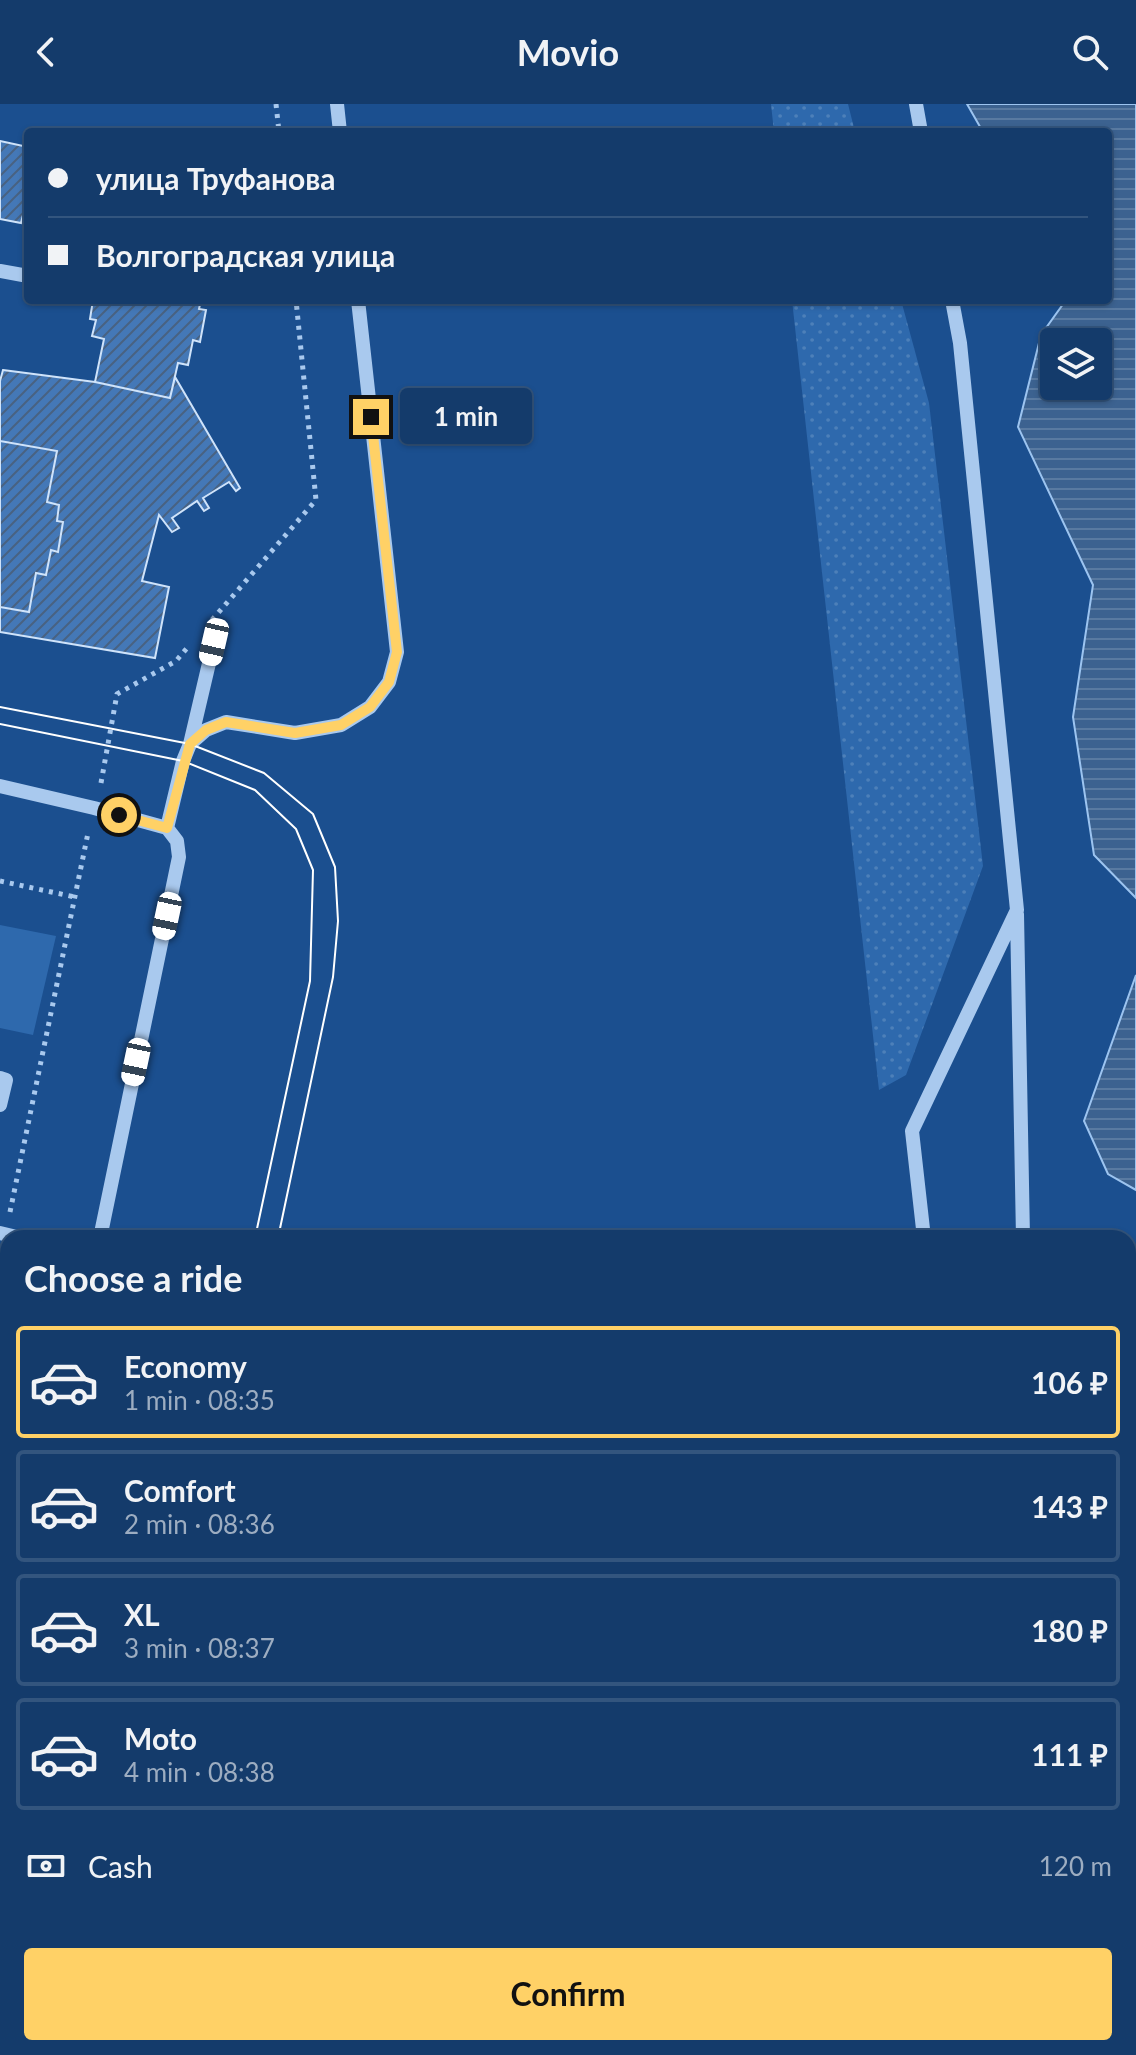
<!DOCTYPE html>
<meta charset="utf-8">
<style>
body{margin:0;font-family:Lato,sans-serif;background:#214673;color:#f1f3f6;height:100vh;display:flex;flex-direction:column;font-size:30px;white-space:nowrap}
*{box-sizing:border-box;margin:0}
p{font-size:26px;color:#9dadc1}
.icon{flex:none;width:44px;height:44px;fill:none;stroke:currentColor;stroke-width:2;stroke-linecap:round;stroke-linejoin:round}
.map{position:relative;flex:1;overflow:hidden}
.details{position:absolute;left:0px;top:1126px;width:1136px;height:826px;display:flex;flex-direction:column;background:#143b6b;border-radius:24px 24px 0 0;box-shadow:0 2px 6px #0004,0 0 0 2px #33557e}
.details>*{flex:none}
.banner{position:absolute;left:24px;top:24px;width:1088px;height:176px;border-radius:8px;box-shadow:0 2px 6px #0004,0 0 0 2px #33557e;display:grid;align-content:center;height:176px;padding:0 24px;background:#143b6b}
.tools{position:absolute;left:1040px;top:224px;display:grid;gap:16px}
.tools a{display:grid;place-items:center;width:72px;height:72px;border-radius:8px;background:#143b6b;box-shadow:0 2px 6px #0004,0 0 0 2px #33557e;font-size:40px}
.end{position:absolute;width:36px;height:36px;margin:-18px;border:10px solid #ffd166;background:#111;box-shadow:0 0 0 4px #111}
.from{border-radius:50%}
.bubble{position:absolute;height:56px;border-radius:8px;background:#143b6b;box-shadow:0 2px 6px #0004,0 0 0 2px #33557e;font-size:26px;font-weight:700;line-height:56px;text-align:center}
.car{position:absolute;width:24px;height:48px;margin:-24px -12px;border-radius:10px;box-shadow:0 0 6px 2px #0007;background:linear-gradient(#fff 24%,#345 0 40%,#fff 0 76%,#345 0 86%,#fff 0)}
.banner b{display:flex;align-items:center;gap:28px;height:76px;font-size:30px}
.banner b+b{border-top:2px solid #33557e}
.banner i{width:20px;height:20px;background:#f1f3f6}
ul{padding:0;list-style:none}
li{display:flex;align-items:center;gap:24px;height:112px;margin:0 16px 12px;padding:0 8px;border:4px solid #33557e;border-radius:8px}
li div{flex:1}
li b{display:block;font-size:30px}
li em{font-style:normal;font-weight:700}
li.selected{border-color:#ffd166}
li>.icon{width:72px;height:72px;stroke-width:1.5}
h2{padding:0 24px;font-size:36px;line-height:96px}
.pay{display:flex;align-items:center;gap:20px;height:88px;padding:0 24px;font-size:30px}
.pay p{margin-inline-start:auto}
.primary-button{display:flex;gap:16px;margin-top:auto;padding:16px 24px}
.primary-button a{flex:1;height:92px;border-radius:8px;background:#ffd166;color:#111;font-size:32px;font-weight:700;line-height:92px;text-align:center}
header{display:flex;justify-content:space-between;align-items:center;height:104px;padding:0 24px;background:#143b6b;font-size:36px;font-weight:700}
.map>svg:first-child{display:block}
.green{fill:url(#green-dots)}
.pitch{fill:#2e69ad}
.water{fill:url(#water-rules);stroke:#9cc4f0;stroke-width:2;fill-rule:evenodd}
.building{fill:url(#building-hatch);stroke:#cfe3fa;stroke-width:2}
.lines{fill:none;stroke-linecap:round;stroke-linejoin:round}
.path{stroke:#a9c9ee;stroke-width:5;stroke-dasharray:4 6;stroke-linecap:butt}
.minor{stroke:#a9c9ee;stroke-width:14}
.tram{stroke:#fff;stroke-width:2}
.route{stroke:#ffd166;stroke-width:10}
</style>
<header><svg class="icon" aria-label="back" viewBox="0 0 24 24"><path d="M15 5l-7 7 7 7"/></svg>Movio<svg class="icon" aria-label="search" viewBox="0 0 24 24"><circle cx="10" cy="10" r="6"/><path d="M15 15l6 6"/></svg></header>
<div class="map">
<svg width="1136" height="1951" viewBox="0 0 1136 1951">
<defs>
<pattern id="green-dots" width="8" height="8" patternUnits="userSpaceOnUse" patternTransform="scale(2)"><rect width="8" height="8" fill="#2e69ad"/><path d="M2 2h.1M6 6h.1" fill="none" stroke="#4d80b9" stroke-width="1.8" stroke-linecap="round"/></pattern>
<pattern id="water-rules" width="6" height="5" patternUnits="userSpaceOnUse" patternTransform="scale(2)"><rect width="6" height="5" fill="#3c6290"/><path d="M0 2.5h6" fill="none" stroke="#597aa1"/></pattern>
<pattern id="building-hatch" width="6" height="6" patternUnits="userSpaceOnUse" patternTransform="scale(2)"><rect width="6" height="6" fill="#4478b7"/><path d="M-1 1l2-2M0 6l6-6M5 7l2-2" fill="none" stroke="#486282"/></pattern>
</defs>
<rect width="100%" height="100%" fill="#1b4f8f"/>
<path class="green" d="M771,0h77l7,28h-81z
M792,196h109l28,103 54,463 -77,209 -27,15z
M503,1944h323l8,7h-333z"/>
<path class="pitch" d="M0,821l56,11 -23,99 -33,-7z"/>
<path class="water" d="M967,0h169v794l-42,-43 -21,-138 20,-132 -75,-158 23,-92 25,-35h42v-168h-125zM1054,238h44v44h-44z
M1136,871v215l-28,-16 -24,-53z"/>
<path class="building" d="M0,37l28,6v48l-7,28 -21,-4z
M93,196h108l-2,9 7,1 -6,32 -7,-2 -5,25 -10,-2 -8,35 -75,-16 9,-43 -12,-3 4,-16 -6,-1z
M3,266l92,12 75,16 5,-21 65,111 -4,3 -7,-9 -26,16 6,10 -5,3 -7,-10 -25,17 7,10 -7,4 -13,-17 -17,66 27,6 -14,71 -155,-26v-25l29,5 7,-39 10,2 5,-25 7,2 5,-30 -6,-1 2,-16 -12,-3 10,-51 -57,-10v-60z
M0,337l57,10 -10,51 12,3 -2,16 6,1 -5,30 -7,-2 -5,25 -10,-2 -7,39 -29,-5z"/>
<g class="lines">
<path class="path" d="M276,0l3,28
M212,516l104,-120 -20,-200
M101,679l16,-89 59,-33 11,-13
M0,777l75,16
M10,1108l78,-379
M974,1944l1,7"/>
<path class="minor" d="M337,0l3,28
M916,0l5,28
M0,167l28,5
M190,640l24,-102
M0,682l94,22 73,20
M167,724l16,-67 7,-17 16,-14 20,-8 69,11 46,-8 29,-18 19,-25 8,-30 -39,-352
M1017,810l6,324
M0,974l6,2 -6,25
M0,1129l21,5
M100,1134l79,-381 -2,-16 -10,-13
M924,1134l-12,-107 105,-221 -57,-567 -8,-43
M0,1445h8
M0,1615l8,-36
M1128,1873l8,3
M1051,1944l4,7"/>
<path class="tram" d="M0,603l190,37 74,29 49,41 22,53 3,54 -5,56 -55,261
M0,620l183,37 72,29 41,39 17,41 -3,111 -55,257
M80,1951l2,-7
M104,1951l1,-7"/>
</g>
<g class="lines">
<path class="route" d="M119,711l48,13 23,-84 16,-14 20,-8 69,11 46,-8 29,-18 19,-25 8,-30 -26,-235"/>
</g>
</svg>
<div class="tools">
<a><svg class="icon" aria-label="layers" viewBox="0 0 24 24"><path d="M12 4l9 5-9 5-9-5zM3 14l9 5 9-5"/></svg></a>
</div>
<i class="end from" style="left:119px;top:711px"></i>
<i class="end" style="left:371px;top:313px"></i>
<div class="bubble" style="left:400px;top:284px;width:132px">1 min</div>
<i class="car" style="left:214px;top:538px;rotate:193deg"></i>
<i class="car" style="left:167px;top:812px;rotate:192deg"></i>
<i class="car" style="left:136px;top:958px;rotate:192deg"></i>
<div class="banner">
<b><i class="from"></i>улица Труфанова</b>
<b><i></i>Волгоградская улица</b>
</div>
<section class="details">
<h2>Choose a ride</h2>
<ul>
<li class="selected"><svg class="icon" aria-label="car" viewBox="0 0 24 24"><path d="M5 17H2v-5l4-1 3-4h7l3 4 3 1v5h-3M9 17h6M6 11h13"/><circle cx="7" cy="17" r="2"/><circle cx="17" cy="17" r="2"/></svg><div><b>Economy</b><p>1 min · 08:35</p></div><em>106 ₽</em></li>
<li><svg class="icon" aria-label="car" viewBox="0 0 24 24"><path d="M5 17H2v-5l4-1 3-4h7l3 4 3 1v5h-3M9 17h6M6 11h13"/><circle cx="7" cy="17" r="2"/><circle cx="17" cy="17" r="2"/></svg><div><b>Comfort</b><p>2 min · 08:36</p></div><em>143 ₽</em></li>
<li><svg class="icon" aria-label="car" viewBox="0 0 24 24"><path d="M5 17H2v-5l4-1 3-4h7l3 4 3 1v5h-3M9 17h6M6 11h13"/><circle cx="7" cy="17" r="2"/><circle cx="17" cy="17" r="2"/></svg><div><b>XL</b><p>3 min · 08:37</p></div><em>180 ₽</em></li>
<li><svg class="icon" aria-label="car" viewBox="0 0 24 24"><path d="M5 17H2v-5l4-1 3-4h7l3 4 3 1v5h-3M9 17h6M6 11h13"/><circle cx="7" cy="17" r="2"/><circle cx="17" cy="17" r="2"/></svg><div><b>Moto</b><p>4 min · 08:38</p></div><em>111 ₽</em></li>
</ul>
<div class="pay"><svg class="icon" aria-label="cash" viewBox="0 0 24 24"><path d="M3 7h18v10H3z"/><circle cx="12" cy="12" r="2"/></svg>Cash<p>120 m</p></div>
<div class="primary-button"><a>Confirm</a></div>
</section>
</div>
